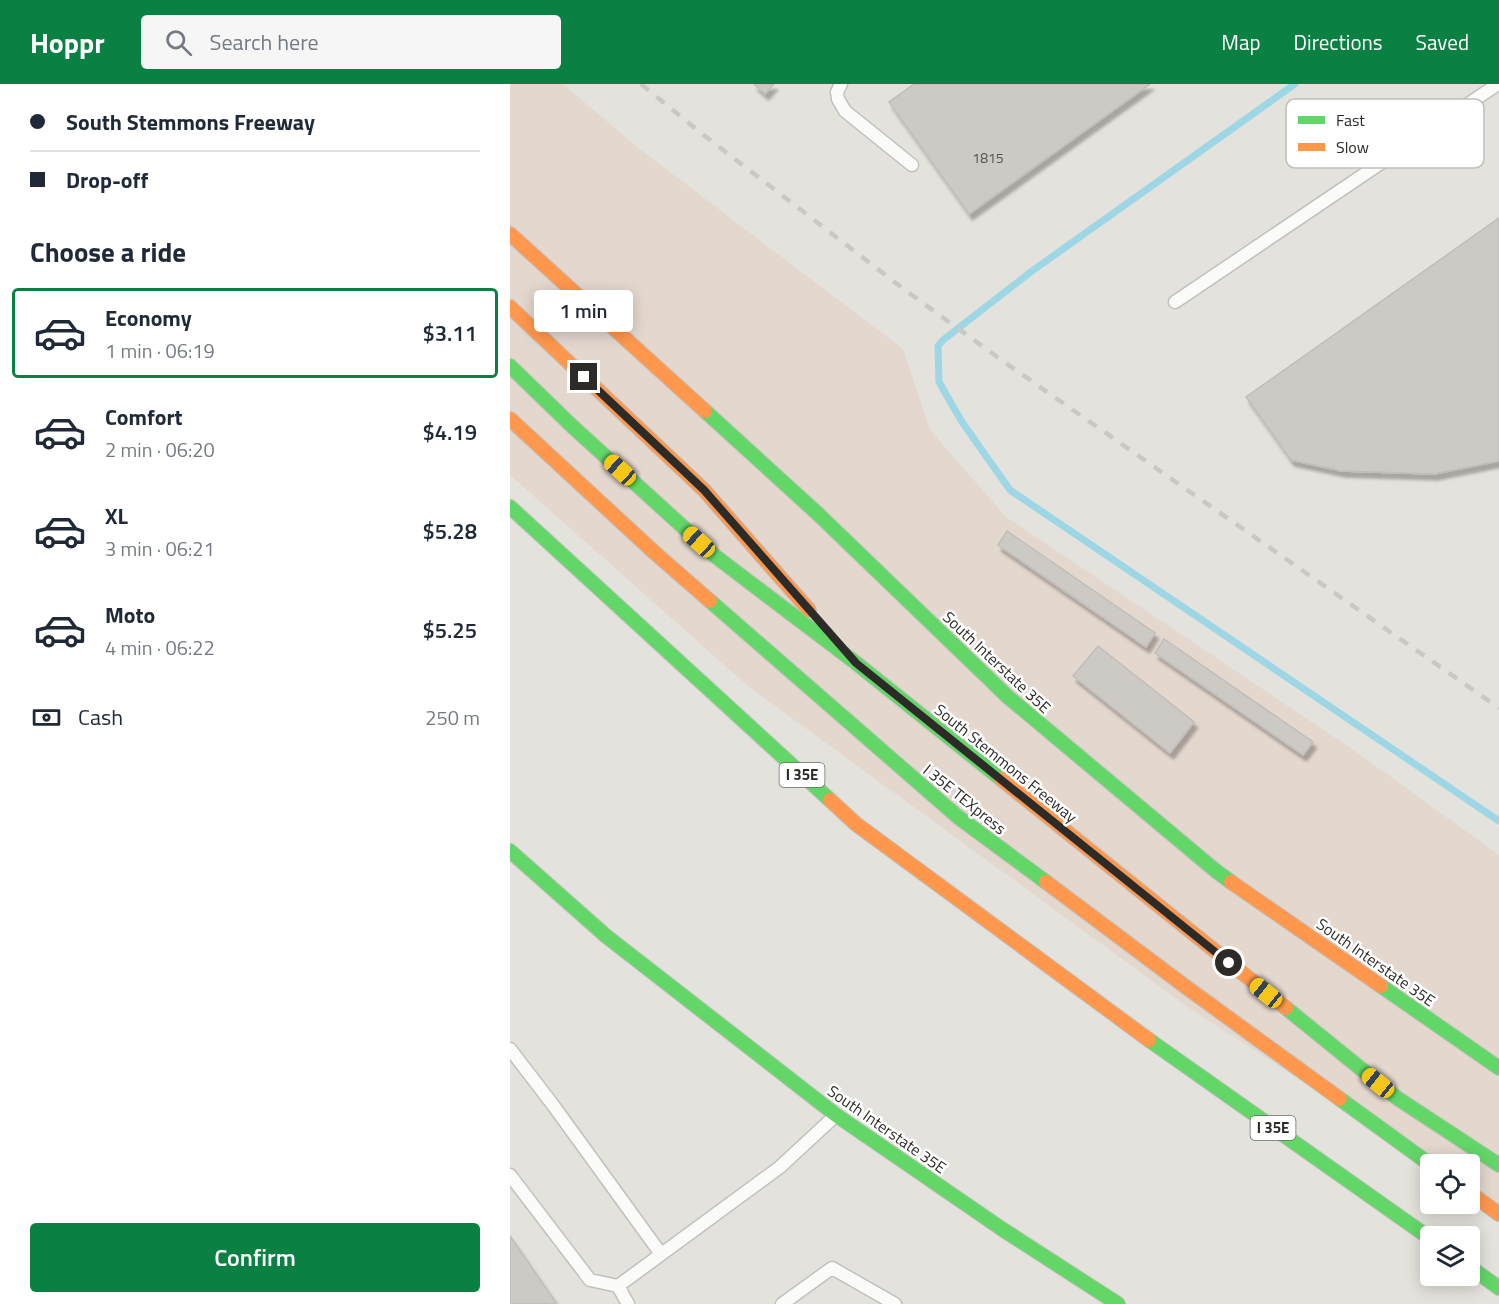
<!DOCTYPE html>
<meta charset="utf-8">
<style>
body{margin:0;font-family:"Titillium Web",sans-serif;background:#f6f6f7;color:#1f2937;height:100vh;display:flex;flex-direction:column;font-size:22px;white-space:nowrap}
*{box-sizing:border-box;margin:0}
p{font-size:20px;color:#747a83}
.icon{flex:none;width:33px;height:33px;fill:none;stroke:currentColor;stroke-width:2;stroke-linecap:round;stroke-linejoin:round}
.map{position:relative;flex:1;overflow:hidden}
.panel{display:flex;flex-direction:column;background:#fff;width:510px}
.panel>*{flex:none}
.hud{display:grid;align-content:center;height:132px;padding:0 30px;background:#fff}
.buttons{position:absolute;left:910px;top:1070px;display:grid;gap:12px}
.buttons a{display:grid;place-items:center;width:60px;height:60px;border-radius:6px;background:#fff;box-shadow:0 3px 15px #0003;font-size:30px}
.end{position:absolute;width:27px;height:27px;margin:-14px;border:8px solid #2c2b27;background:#fff;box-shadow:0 0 0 3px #fff}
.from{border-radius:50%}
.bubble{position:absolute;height:42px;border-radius:6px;background:#fff;box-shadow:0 3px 15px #0003;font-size:20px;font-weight:600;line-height:42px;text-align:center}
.car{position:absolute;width:18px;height:36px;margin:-18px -9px;border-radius:8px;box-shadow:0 0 4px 2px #0007;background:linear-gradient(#f5c518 24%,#345 0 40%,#f5c518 0 76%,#345 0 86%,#f5c518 0)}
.hud b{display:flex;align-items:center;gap:21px;height:57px;font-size:22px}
.hud b+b{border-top:2px solid #e0e1e3}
.hud i{width:15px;height:15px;background:#1f2937}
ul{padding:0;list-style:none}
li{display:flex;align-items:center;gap:18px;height:90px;margin:0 12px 9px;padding:0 18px;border:3px solid transparent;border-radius:6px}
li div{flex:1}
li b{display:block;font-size:22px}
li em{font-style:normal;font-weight:600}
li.on{border-color:#0b8043}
li>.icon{width:54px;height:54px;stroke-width:1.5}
h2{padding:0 30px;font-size:27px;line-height:72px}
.pay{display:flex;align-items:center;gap:15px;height:66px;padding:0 30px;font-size:22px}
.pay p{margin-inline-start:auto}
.action{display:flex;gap:12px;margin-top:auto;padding:12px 30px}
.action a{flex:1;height:69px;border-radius:6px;background:#0b8043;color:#fff;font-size:24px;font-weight:600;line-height:69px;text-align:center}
header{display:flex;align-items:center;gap:36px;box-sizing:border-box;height:84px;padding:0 30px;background:#0b8043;color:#fff}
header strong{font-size:28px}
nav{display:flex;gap:33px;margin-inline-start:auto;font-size:21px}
.search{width:420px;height:54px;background:#f6f6f7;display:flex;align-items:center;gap:15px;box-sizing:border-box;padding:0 21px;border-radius:6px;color:#747a83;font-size:22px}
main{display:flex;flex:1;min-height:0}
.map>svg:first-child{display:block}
.commercial{fill:#e3d7ce}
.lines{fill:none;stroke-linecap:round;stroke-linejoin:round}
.stream{stroke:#9dd6e4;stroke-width:7}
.building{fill:#cdcac6;stroke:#c1beba;stroke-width:1.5;filter:url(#shadow)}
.lane-casing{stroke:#c1c0bc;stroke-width:15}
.fast-casing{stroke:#c1c0bc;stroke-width:16}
.slow-casing{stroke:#c1c0bc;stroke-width:16}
.lane{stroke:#fbfbfa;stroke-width:12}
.fast{stroke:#63d668;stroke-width:14}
.slow{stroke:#ff974d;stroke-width:14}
.rail{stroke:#c8c8c6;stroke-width:4.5;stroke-dasharray:10 10;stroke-linecap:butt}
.route{stroke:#2c2b27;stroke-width:8}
.labels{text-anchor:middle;stroke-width:5;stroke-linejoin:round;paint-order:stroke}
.number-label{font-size:14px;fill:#54534f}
.shield{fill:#fff;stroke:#6b6b68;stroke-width:1.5}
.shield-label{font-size:15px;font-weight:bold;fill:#2c2b27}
.street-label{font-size:16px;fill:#2c2b27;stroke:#fff}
.key{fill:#fff;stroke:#c0bfbe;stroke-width:1.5}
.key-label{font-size:16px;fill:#2c2b27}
</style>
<header>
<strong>Hoppr</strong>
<div class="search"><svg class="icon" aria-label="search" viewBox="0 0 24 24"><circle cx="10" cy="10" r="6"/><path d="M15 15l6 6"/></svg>Search here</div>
<nav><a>Map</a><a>Directions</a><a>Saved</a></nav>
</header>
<main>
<section class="panel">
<div class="hud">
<b><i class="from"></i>South Stemmons Freeway</b>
<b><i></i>Drop-off</b>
</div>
<h2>Choose a ride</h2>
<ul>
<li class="on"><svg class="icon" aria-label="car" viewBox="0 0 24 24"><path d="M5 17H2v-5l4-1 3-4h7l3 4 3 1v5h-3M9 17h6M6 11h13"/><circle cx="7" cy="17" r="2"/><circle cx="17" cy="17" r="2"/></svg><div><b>Economy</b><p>1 min · 06:19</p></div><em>$3.11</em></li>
<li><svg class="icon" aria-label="car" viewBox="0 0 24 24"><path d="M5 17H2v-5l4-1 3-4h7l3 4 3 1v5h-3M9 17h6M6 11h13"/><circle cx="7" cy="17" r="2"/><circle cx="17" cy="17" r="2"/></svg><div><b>Comfort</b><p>2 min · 06:20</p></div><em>$4.19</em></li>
<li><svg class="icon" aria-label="car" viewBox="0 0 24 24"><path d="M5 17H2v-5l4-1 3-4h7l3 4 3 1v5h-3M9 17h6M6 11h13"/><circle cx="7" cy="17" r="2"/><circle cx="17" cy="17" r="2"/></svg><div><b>XL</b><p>3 min · 06:21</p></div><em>$5.28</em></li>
<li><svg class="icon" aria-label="car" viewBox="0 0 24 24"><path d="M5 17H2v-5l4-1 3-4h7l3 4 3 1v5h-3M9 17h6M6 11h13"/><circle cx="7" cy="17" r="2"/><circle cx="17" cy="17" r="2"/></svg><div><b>Moto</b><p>4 min · 06:22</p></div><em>$5.25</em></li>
</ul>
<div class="pay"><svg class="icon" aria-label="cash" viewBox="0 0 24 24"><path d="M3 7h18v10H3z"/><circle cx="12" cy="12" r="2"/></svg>Cash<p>250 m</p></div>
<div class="action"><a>Confirm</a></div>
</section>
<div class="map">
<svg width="989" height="1220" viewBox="0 0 989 1220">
<defs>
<filter id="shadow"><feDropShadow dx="3.5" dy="6" stdDeviation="1.5" flood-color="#0004"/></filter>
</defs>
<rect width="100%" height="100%" fill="#e4e2dc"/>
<path class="commercial" d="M0,0h53l74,63 266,202 27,81 76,87 346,232 147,106v352l-29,-17v-26h-39l-239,-154 -444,-324 -238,-211z"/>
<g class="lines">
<path class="stream" d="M785,0l-263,187 -89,69 -5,6 1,36 23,40 48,68 489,331"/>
</g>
<path class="building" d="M244,0h20l-9,10z
M404,0h236l-181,130 -80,-112z
M989,134v243l-65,13 -92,-3 -51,-11 -45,-63z
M497,447l148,102 -9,14 -148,-102z
M654,555l149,103 -10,13 -148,-102z
M588,562l96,76 -24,31 -97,-77z
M0,1152l47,68h-47z"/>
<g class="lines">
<g class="lane-casing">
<path id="lane" d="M331,0l-4,8 1,7 7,12 67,54
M665,218l323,-218
M0,965l43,56 108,149
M0,1091l80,105 28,6 162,-119 55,-51
M108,1202l10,18
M272,1220l50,-36 63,36"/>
</g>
<g class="fast-casing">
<path id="fast" d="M0,282l63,61 142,129 141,107 145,116
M195,327l113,103 190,183 208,174 15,11
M0,423l320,293
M200,517l248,216 88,65
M0,767l96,85 230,179 166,114 116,75
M871,902l118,82
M776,924l111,90 102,67
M639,956l282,199
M830,1015l91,66
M960,1183l29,21"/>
</g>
<g class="slow-casing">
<path id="slow" d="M0,150l195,177
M0,223l194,183 105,120
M0,335l145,134 55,48
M491,695l285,229
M320,716l26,24 293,216
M536,798l140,105 154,112
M721,798l150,104
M960,1109l29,21"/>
</g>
<use href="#lane" class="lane"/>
<use href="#fast" class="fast"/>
<use href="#slow" class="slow"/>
<path class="rail" d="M131,0l60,49 204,157 95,69 499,349"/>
</g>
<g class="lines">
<path class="route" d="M74,293l120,113 152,173 373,300"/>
</g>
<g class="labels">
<g class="number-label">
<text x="478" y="79">1815</text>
</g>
<g class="shield">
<rect x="269.5" y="679" width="45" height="24" rx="4.5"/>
<rect x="740.5" y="1032" width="45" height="24" rx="4.5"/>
</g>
<g class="shield-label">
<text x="292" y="696">I 35E</text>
<text x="763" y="1049">I 35E</text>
</g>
<g class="street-label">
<text transform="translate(487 578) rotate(43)" y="6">South Interstate 35E</text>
<text transform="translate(496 679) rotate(39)" y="6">South Stemmons Freeway</text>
<text transform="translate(455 715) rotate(39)" y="6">I 35E TEXpress</text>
<text transform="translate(866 878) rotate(35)" y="6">South Interstate 35E</text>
<text transform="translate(377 1045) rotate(35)" y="6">South Interstate 35E</text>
</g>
</g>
<rect x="776" y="15" width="198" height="69" rx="9" class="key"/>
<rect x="788" y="32" width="27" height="8" fill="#63d668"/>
<rect x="788" y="59" width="27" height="8" fill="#ff974d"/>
<g class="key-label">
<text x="826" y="42">Fast</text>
<text x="826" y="69">Slow</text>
</g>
</svg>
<div class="buttons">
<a><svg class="icon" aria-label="locate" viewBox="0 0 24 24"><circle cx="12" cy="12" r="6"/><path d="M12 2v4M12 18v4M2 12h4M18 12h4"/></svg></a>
<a><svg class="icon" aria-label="layers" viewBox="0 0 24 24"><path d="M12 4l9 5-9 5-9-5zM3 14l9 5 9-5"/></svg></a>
</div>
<i class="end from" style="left:719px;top:879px"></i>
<i class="end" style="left:74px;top:293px"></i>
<div class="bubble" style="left:24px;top:206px;width:99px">1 min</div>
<i class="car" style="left:110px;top:386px;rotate:312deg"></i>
<i class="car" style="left:189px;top:458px;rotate:312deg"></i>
<i class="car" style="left:756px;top:909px;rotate:309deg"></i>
<i class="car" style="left:868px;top:999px;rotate:309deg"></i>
</div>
</main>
